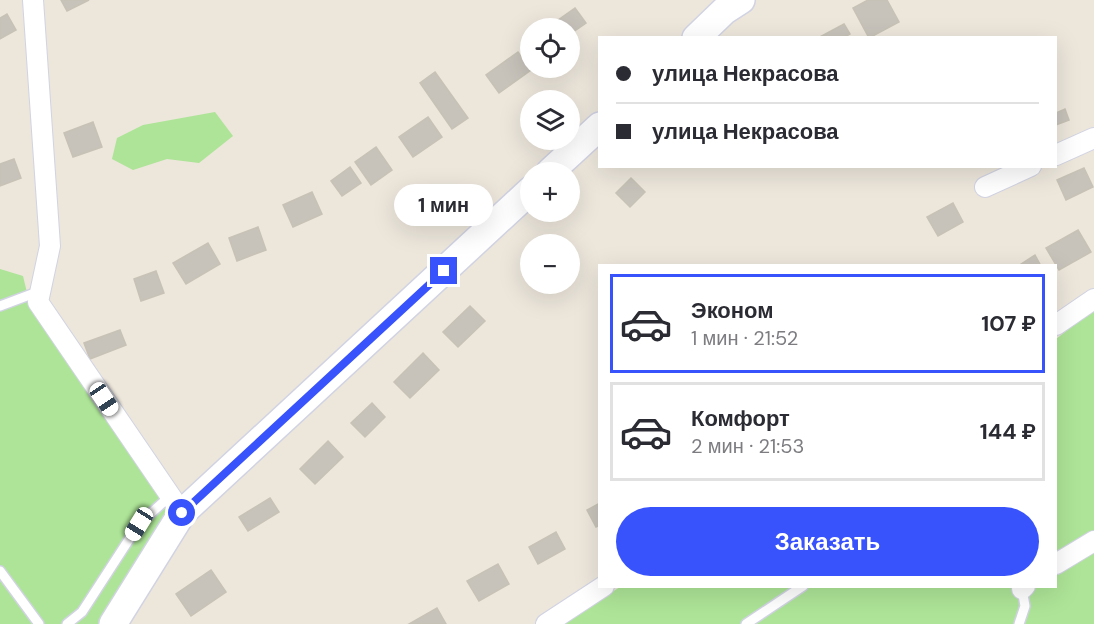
<!DOCTYPE html>
<html lang="ru">
<meta charset="utf-8">
<style>
body{margin:0;font-family:"DM Sans",sans-serif;background:#f7f7f7;color:#2b2b33;height:100vh;display:flex;flex-direction:column;font-size:22px;white-space:nowrap}
*{box-sizing:border-box;margin:0}
p{font-size:20px;color:#7c7c81}
.icon{flex:none;width:33px;height:33px;fill:none;stroke:currentColor;stroke-width:2;stroke-linecap:round;stroke-linejoin:round}
.map{position:relative;flex:1;overflow:hidden}
.details{position:absolute;left:598px;top:264px;width:459px;height:324px;display:flex;flex-direction:column;background:#fff;border-radius:0px;box-shadow:0 6px 24px #0002}
.details>*{flex:none}
.guide{position:absolute;left:598px;top:36px;width:459px;height:132px;border-radius:0px;box-shadow:0 6px 24px #0002;display:grid;align-content:center;height:132px;padding:0 18px;background:#fff}
.buttons{position:absolute;left:520px;top:18px;display:grid;gap:12px}
.buttons a{display:grid;place-items:center;width:60px;height:60px;border-radius:50%;background:#fff;box-shadow:0 6px 24px #0002;font-size:30px}
.end{position:absolute;width:27px;height:27px;margin:-14px;border:8px solid #3852fc;background:#fff;box-shadow:0 0 0 3px #fff}
.from{border-radius:50%}
.bubble{position:absolute;height:42px;border-radius:21px;background:#fff;box-shadow:0 6px 24px #0002;font-size:20px;font-weight:700;line-height:42px;text-align:center}
.car{position:absolute;width:18px;height:36px;margin:-18px -9px;border-radius:8px;box-shadow:0 0 4px 2px #0007;background:linear-gradient(#fff 24%,#345 0 40%,#fff 0 76%,#345 0 86%,#fff 0)}
.guide b{display:flex;align-items:center;gap:21px;height:57px;font-size:22px}
.guide b+b{border-top:2px solid #e1e1e2}
.guide i{width:15px;height:15px;background:#2b2b33}
ul{padding:10px 0 0;list-style:none}
li{display:flex;align-items:center;gap:18px;height:99px;margin:0 12px 9px;padding:0 6px;border:3px solid #e1e1e2;border-radius:0px}
li div{flex:1}
li b{display:block;font-size:22px}
li em{font-style:normal;font-weight:700}
li.active{border-color:#3852fc}
li>.icon{width:54px;height:54px;stroke-width:1.5}
.cta{display:flex;gap:12px;margin-top:auto;padding:12px 18px}
.cta a{flex:1;height:69px;border-radius:36px;background:#3852fc;color:#fff;font-size:24px;font-weight:700;line-height:69px;text-align:center}
.map>svg:first-child{display:block}
.green{fill:#ade497}
.building{fill:#c7c3bb;stroke:#c7c2b5;stroke-width:1.5}
.lines{fill:none;stroke-linecap:round;stroke-linejoin:round}
.service-casing{stroke:#d1d3e3;stroke-width:12}
.minor-casing{stroke:#d1d3e3;stroke-width:22}
.secondary-casing{stroke:#d1d3e3;stroke-width:30}
.service{stroke:#fff;stroke-width:9}
.minor{stroke:#fff;stroke-width:20}
.secondary{stroke:#fff;stroke-width:27}
.route{stroke:#3852fc;stroke-width:8}
</style>
<div class="map">
<svg width="1094" height="624" viewBox="0 0 1094 624">
<rect width="100%" height="100%" fill="#ece6db"/>
<path class="green" d="M215,112l18,24 -34,27 -32,-4 -34,11 -21,-11 5,-21 26,-13z
M0,269l23,7 6,25 143,209 -69,114h-103z
M1094,310v314h-532l58,-37 436,-1v-247z"/>
<path class="building" d="M61,0h28l-22,11z
M868,0h19l12,22 -30,16 -16,-30z
M575,8l11,15 -16,11v-6h-13l-3,-5z
M7,14l9,16 -16,9v-21z
M844,24l6,10 -7,4h-25z
M518,52l13,18 -32,23 -13,-18z
M435,72l33,46 -16,11 -32,-46z
M1065,109l4,11 -13,5v-12z
M428,117l14,20 -29,20 -14,-20z
M93,122l9,25 -29,10 -9,-24z
M376,147l16,23 -21,15 -16,-23z
M14,159l7,19 -21,8v-22z
M350,167l11,16 -19,13 -11,-15z
M1084,168l9,19 -27,13 -9,-20z
M631,178l14,14 -15,15 -14,-14z
M312,192l10,22 -29,13 -10,-22z
M953,203l10,19 -25,14 -11,-19z
M258,227l8,23 -29,11 -8,-23z
M1078,230l13,22 -32,18 -13,-22z
M208,243l12,21 -34,20 -13,-21z
M1035,255l6,11h-23z
M156,271l8,22 -23,8 -7,-22z
M470,306l15,15 -27,26 -15,-15z
M120,330l6,15 -36,14 -6,-16z
M423,353l16,17 -29,28 -16,-16z
M372,403l13,14 -20,20 -14,-14z
M328,441l15,16 -28,27 -15,-15z
M270,498l9,14 -31,19 -9,-14z
M600,503v22l-4,2 -9,-17z
M556,532l9,17 -27,15 -9,-17z
M498,564l11,20 -30,17 -12,-20z
M211,570l15,22 -35,24 -15,-22z
M437,608l9,16h-37z"/>
<g class="lines">
<g class="service-casing">
<path id="service" d="M0,306l40,-15
M0,571l39,53
M67,624l15,-12 57,-88 31,-28
M746,624l57,-38
M1019,624l6,-18 -3,-17"/>
</g>
<g class="minor-casing">
<path id="minor" d="M33,0l17,246 -12,56 144,211
M1056,155l38,-17
M985,187l46,-21
M1056,325l38,-26
M1056,564l38,-23
M1022,589l3,-3
M546,624l58,-38"/>
</g>
<g class="secondary-casing">
<path id="secondary" d="M696,38l28,-27 17,-11
M550,172l50,-46
M113,624l69,-111 349,-323"/>
</g>
<use href="#service" class="service"/>
<use href="#minor" class="minor"/>
<use href="#secondary" class="secondary"/>
</g>
<g class="lines">
<path class="route" d="M182,513l262,-242"/>
</g>
</svg>
<div class="buttons">
<a><svg class="icon" aria-label="locate" viewBox="0 0 24 24"><circle cx="12" cy="12" r="6"/><path d="M12 2v4M12 18v4M2 12h4M18 12h4"/></svg></a>
<a><svg class="icon" aria-label="layers" viewBox="0 0 24 24"><path d="M12 4l9 5-9 5-9-5zM3 14l9 5 9-5"/></svg></a>
<a>+</a>
<a>−</a>
</div>
<i class="end from" style="left:182px;top:513px"></i>
<i class="end" style="left:444px;top:271px"></i>
<div class="bubble" style="left:394px;top:184px;width:99px">1 мин</div>
<i class="car" style="left:104px;top:399px;rotate:146deg"></i>
<i class="car" style="left:139px;top:524px;rotate:212deg"></i>
<div class="guide">
<b><i class="from"></i>улица Некрасова</b>
<b><i></i>улица Некрасова</b>
</div>
<section class="details">
<ul>
<li class="active"><svg class="icon" aria-label="car" viewBox="0 0 24 24"><path d="M5 17H2v-5l4-1 3-4h7l3 4 3 1v5h-3M9 17h6M6 11h13"/><circle cx="7" cy="17" r="2"/><circle cx="17" cy="17" r="2"/></svg><div><b>Эконом</b><p>1 мин · 21:52</p></div><em>107 ₽</em></li>
<li><svg class="icon" aria-label="car" viewBox="0 0 24 24"><path d="M5 17H2v-5l4-1 3-4h7l3 4 3 1v5h-3M9 17h6M6 11h13"/><circle cx="7" cy="17" r="2"/><circle cx="17" cy="17" r="2"/></svg><div><b>Комфорт</b><p>2 мин · 21:53</p></div><em>144 ₽</em></li>
</ul>
<div class="cta"><a>Заказать</a></div>
</section>
</div>
